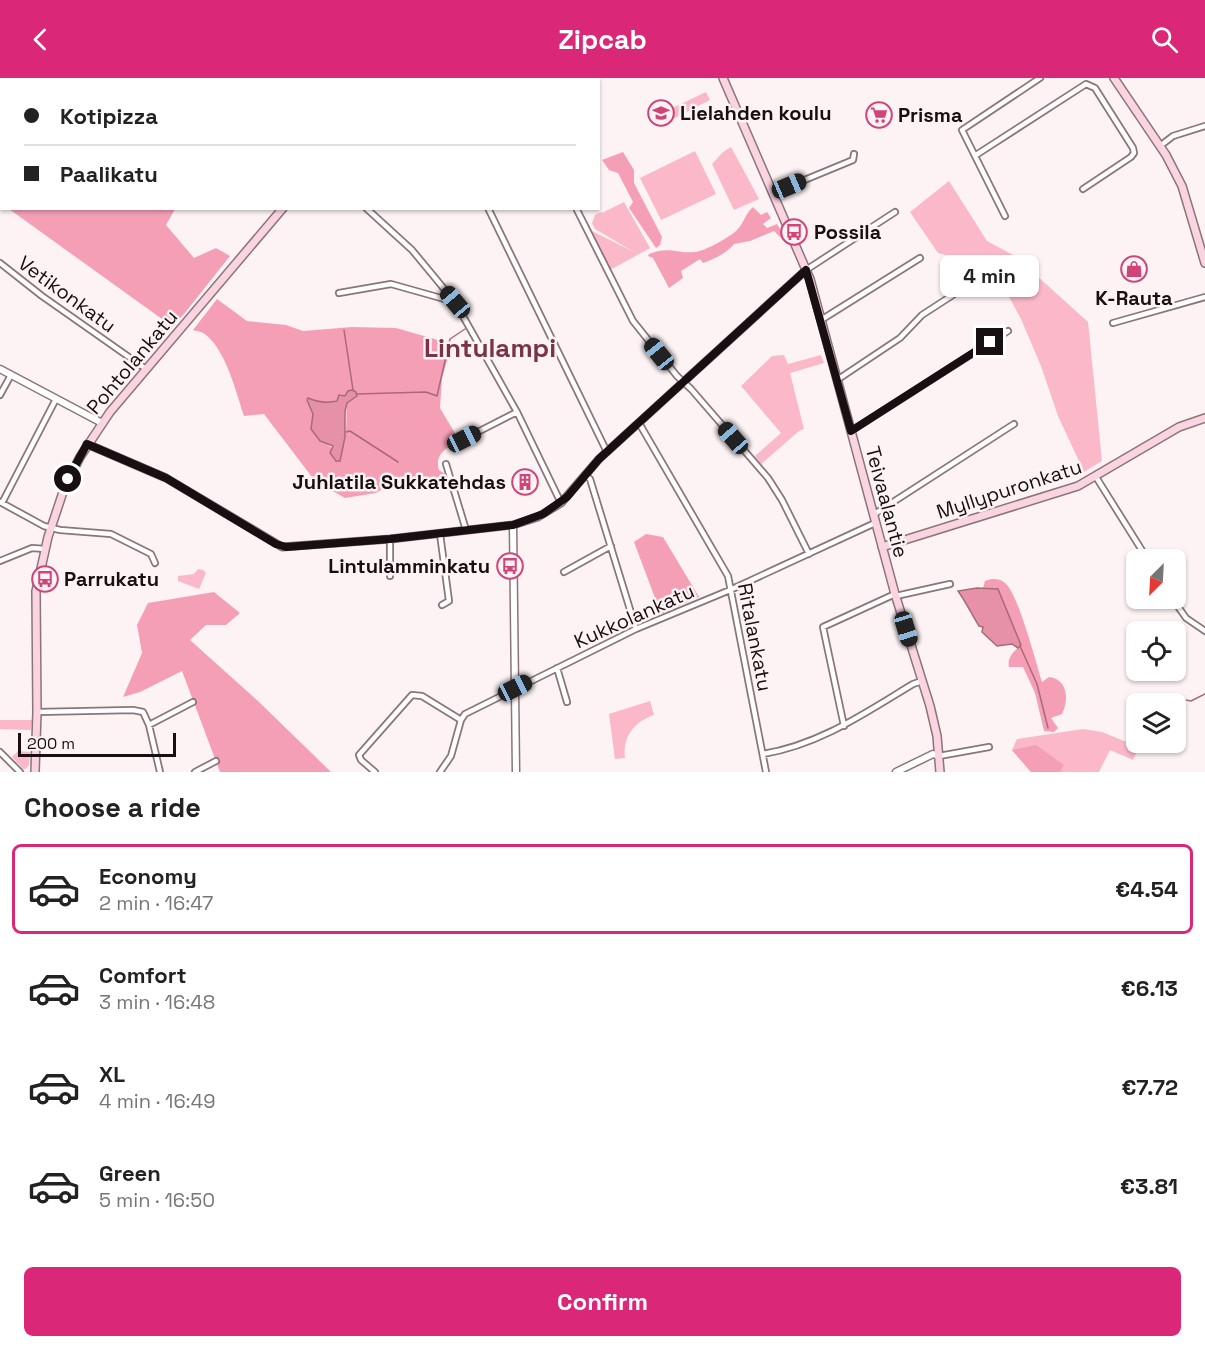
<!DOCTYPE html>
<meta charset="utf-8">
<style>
body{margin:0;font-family:"Space Grotesk",sans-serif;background:#f2f2f2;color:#222;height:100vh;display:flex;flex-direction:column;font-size:22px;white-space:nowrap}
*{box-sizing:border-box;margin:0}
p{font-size:20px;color:#767676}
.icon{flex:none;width:33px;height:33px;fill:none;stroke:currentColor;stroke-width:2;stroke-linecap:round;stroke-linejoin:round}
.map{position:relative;height:694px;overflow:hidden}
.details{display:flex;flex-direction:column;background:#fff;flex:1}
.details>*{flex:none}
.banner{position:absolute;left:0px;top:0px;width:600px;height:132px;box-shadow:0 2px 4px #0004;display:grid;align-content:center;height:132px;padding:0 24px;background:#fff}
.needle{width:39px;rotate:204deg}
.tools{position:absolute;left:1126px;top:471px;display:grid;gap:12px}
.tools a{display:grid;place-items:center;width:60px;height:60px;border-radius:9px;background:#fff;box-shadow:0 2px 4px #0004;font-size:30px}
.scale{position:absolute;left:18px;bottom:15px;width:158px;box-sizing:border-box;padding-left:6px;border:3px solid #170f11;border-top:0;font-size:16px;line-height:21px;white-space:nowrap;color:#170f11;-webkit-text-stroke:4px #fdf3f5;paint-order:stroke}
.end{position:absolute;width:27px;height:27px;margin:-14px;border:8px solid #170f11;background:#fff;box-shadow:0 0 0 3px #fff}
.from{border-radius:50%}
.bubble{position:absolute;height:42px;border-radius:9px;background:#fff;box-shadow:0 2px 4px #0004;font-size:20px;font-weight:600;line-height:42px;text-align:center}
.car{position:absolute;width:18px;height:36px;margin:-18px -9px;border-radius:8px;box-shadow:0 0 4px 2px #0007;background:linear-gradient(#222 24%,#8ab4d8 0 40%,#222 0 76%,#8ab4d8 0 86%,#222 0)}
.banner b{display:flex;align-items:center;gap:21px;height:57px;font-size:22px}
.banner b+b{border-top:2px solid #e0e0e0}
.banner i{width:15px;height:15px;background:#222}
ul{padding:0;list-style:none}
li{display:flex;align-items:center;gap:18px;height:90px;margin:0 12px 9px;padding:0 12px;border:3px solid transparent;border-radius:9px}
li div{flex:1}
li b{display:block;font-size:22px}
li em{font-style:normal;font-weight:600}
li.selected{border-color:#db2777}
li>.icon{width:54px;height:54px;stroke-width:1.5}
h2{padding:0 24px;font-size:27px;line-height:72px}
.action{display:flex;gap:12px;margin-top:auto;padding:12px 24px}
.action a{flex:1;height:69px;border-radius:9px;background:#db2777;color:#fff;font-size:24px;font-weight:600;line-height:69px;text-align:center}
header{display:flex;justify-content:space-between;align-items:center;height:78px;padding:0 24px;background:#db2777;color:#fff;font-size:27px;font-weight:600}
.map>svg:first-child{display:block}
.green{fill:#fbb8c9}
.forest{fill:#f59fb7;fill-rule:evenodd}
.water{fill:#e691a8;stroke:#a86a7b;stroke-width:1.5}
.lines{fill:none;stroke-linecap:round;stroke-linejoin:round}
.stream{stroke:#a86a7b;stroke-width:1.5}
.minor-casing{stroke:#8a757a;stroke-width:8}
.tertiary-casing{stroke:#8a757a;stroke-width:9}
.secondary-casing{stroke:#8a757a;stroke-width:10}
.primary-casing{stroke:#d5d4d4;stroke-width:10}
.minor{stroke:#fff;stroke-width:4.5}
.tertiary{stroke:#fff;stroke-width:6}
.secondary{stroke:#fbd4e1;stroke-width:7}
.primary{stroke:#f7a9c2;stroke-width:8}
.route{stroke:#170f11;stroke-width:8}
.labels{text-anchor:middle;stroke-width:5;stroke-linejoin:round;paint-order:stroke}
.poi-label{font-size:20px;font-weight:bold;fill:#170f11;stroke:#fdf3f5;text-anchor:start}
.street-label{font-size:20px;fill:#170f11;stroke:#fdf3f5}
.district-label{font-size:26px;font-weight:bold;fill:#783349;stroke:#fdf3f5}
</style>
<header><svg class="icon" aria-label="back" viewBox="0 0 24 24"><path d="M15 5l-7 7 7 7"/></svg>Zipcab<svg class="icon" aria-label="search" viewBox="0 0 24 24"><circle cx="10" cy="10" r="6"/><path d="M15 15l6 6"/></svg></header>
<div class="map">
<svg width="1205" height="694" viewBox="0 0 1205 694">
<rect width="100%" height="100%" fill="#fdf3f5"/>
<path class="green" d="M706,14l4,8 -39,20 -5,-9z
M731,69l28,52 -25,11 -22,-46 11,-12z
M695,73l21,43 -55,26 -21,-42z
M949,103l38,60 28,15 73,66 14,139 -18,11 -26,-56 -17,-50 -20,-47 -28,-52 -55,-14 -28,-41z
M624,124l26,46 -40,22 -20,-40 44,22 -39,-23 -3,-6 3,-8 6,-3 1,1z
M784,277l4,9 33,-9 3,8 -34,10 14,56 -5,2 -38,33 -6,-8 26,-23 -40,-47 31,-30z
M198,491l5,1 3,3 -7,16 -21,-8v-5l16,-2z
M650,623l4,14c-19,6 -32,22 -29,43l-10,1 -6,-45z
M0,642h32l-1,10 -31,-1z
M1083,651l19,3 37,15 -6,13 -23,-10 -11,22h-68l-19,-22 5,-11z
M18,673l12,1 -1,13 -3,4h-3l-11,-12z"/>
<path class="forest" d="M623,74l11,18v13l28,54 -2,8 -4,3 -27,-40 4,-6 -15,-29 -9,-3 -7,-10z
M753,129l8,8 6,-3 4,6 -8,6 4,4 10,-4 11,18 -2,1 -12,-12 -24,10 -16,3c-7,9 -20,15 -31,19l-3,-4 -19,12 2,7 -14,10 -16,-30 -5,-2 1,-2c20,-8 27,0 46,-2 10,-1 35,-15 42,-22 7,-7 8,-16 16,-23z
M9,131h166l-9,16 28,33 22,-10 14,8 -46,58 -36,39 -5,-3 19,-31z
M217,221l30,22 39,4 17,6 49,-4 44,1 56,16 -10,34 -2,30 19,32c-12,8 -25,14 -20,30l6,4 3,8 -49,-3 -23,14 -31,5 -30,-17 -51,-67 -20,2c-8,-24 -18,-65 -38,-81 -3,-3 -9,-4 -13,-5zM345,318c2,6 2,33 0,40 -1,8 -4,12 -3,20 -11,-10 -22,-15 -31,-27l6,-27 14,1z
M646,456l17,3 36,60 -38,17 -27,-72z
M991,501c5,0 10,0 14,4 13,10 31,80 37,99l7,-5c19,2 20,23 13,37l-11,4 7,10 -4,4 -10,-1 -9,-38 -12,-26h-14c-2,-9 4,-15 11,-21l-14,-35 -16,-23h-7l2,-7z
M214,514l26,21 -14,12h-20l-16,15 69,62 72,70h-111l-38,-101 -42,21 -17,5 19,-44 -5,-28 11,-22z
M1036,667l28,20 -4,7h-29l-19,-22z"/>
<path class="water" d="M352,312l4,2 1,4 -10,7 -2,8v26l-5,24h-4l-6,-8 3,-7 -13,-5 -9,-12 2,-15 -6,-14 1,-2c9,4 20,5 29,3l2,-6 6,1 3,-5z
M977,510l21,1 23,56 -3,3 -6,-4 -15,2 -15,-14 1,-5 -4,-1c-7,-11 -13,-24 -21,-35z"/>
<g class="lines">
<path class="stream" d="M344,252l9,60
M357,316l69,-2 11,4 13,-57 15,-10
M346,354l4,-1 48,31
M1020,568l17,38 11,44
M1175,620l16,3 14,-7"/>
<g class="minor-casing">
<path id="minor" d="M426,0l1,2
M0,1l2,1
M0,58l2,1
M1160,68l13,-10 32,-10
M976,77l110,-71 9,4 38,60 1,5 -3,4 -48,32
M773,115l80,-33 1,-6
M366,130l46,42 43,52 62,110 44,91
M488,130l119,244
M576,130l57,113 44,55 14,13 77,89 14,22 27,54
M1005,138l-43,-86 78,-52
M0,185l42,33 104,73
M806,192l89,-58
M339,215l52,-9 64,18
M821,242l99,-62
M1113,245l92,-26
M837,302l63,-42 22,-23 54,-35 -4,-5
M0,317l11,-20
M639,345l89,153 38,196
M851,353l157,-100
M464,361l53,-27
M446,386l20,66
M585,397l5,4 46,150
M1096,399l52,83
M0,424l44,24 16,4 51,4 40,20 4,9
M2,425l54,-104
M873,437l141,-91
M440,456l9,67 -7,4
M390,461v37
M0,483l32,-13 13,1
M564,494l47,-26
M896,518l54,-12
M1172,520l14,20 19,13
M557,590l10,34
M37,634l96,-2 10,2 6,13 11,47
M149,647l44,-23
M844,648l-21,-99 72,-33
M0,674l20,20
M763,676c56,-9 102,-41 150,-70l9,-3
M939,678l50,-9
M195,694l21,-11
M375,694l-14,-12 -2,-5 53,-60 10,1 39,24
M440,694l11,-16 10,-36 4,-6 171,-85 94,-39 145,-67"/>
</g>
<g class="tertiary-casing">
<path id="tertiary" d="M0,291l102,54
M87,366l79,34 116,69 108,-8 123,-14 25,-8 23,-14 38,-44 207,-189
M513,447l3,247
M896,694l37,-18 6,2"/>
</g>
<g class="secondary-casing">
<path id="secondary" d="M227,0l4,2
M723,0l87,201 85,315 35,112 7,30 3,36
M1114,0l52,77 16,31 23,77
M882,469l196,-61 101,-59 26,-9
M35,694l2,-60 -1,-121 12,-54 16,-48 16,-32 30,-45 173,-204"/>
</g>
<g class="primary-casing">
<path id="primary" d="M354,0l2,2
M339,2l2,-2
M411,2l11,-2
M462,2l5,-2"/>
</g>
<use href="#minor" class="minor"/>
<use href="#tertiary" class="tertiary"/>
<use href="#secondary" class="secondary"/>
<use href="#primary" class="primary"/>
</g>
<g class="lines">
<path class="route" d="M68,401l19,-35 79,34 110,66 10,3 104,-8 123,-14 30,-11 24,-17 32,-38 207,-189 45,161 139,-89"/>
</g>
<defs>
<g id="school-ring" transform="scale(1.35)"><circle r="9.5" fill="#fdf3f5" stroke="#d04477" stroke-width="1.5"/><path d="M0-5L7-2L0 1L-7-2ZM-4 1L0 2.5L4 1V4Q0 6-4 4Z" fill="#d04477"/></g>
<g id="supermarket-ring" transform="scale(1.35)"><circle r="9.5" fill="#fdf3f5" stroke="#d04477" stroke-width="1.5"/><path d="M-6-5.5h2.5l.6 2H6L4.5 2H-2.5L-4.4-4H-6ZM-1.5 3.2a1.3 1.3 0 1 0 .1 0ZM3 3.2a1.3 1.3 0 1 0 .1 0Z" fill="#d04477"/></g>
<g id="bus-ring" transform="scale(1.35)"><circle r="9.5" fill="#fdf3f5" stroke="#d04477" stroke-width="1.5"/><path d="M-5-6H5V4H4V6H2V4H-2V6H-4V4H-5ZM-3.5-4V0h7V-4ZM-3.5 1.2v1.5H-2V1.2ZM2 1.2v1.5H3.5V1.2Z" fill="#d04477"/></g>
<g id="shop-ring" transform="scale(1.35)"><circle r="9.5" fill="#fdf3f5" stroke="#d04477" stroke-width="1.5"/><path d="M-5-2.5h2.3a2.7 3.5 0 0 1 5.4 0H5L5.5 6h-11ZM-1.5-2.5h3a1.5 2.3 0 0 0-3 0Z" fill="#d04477"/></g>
<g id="building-ring" transform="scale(1.35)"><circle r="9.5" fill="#fdf3f5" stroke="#d04477" stroke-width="1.5"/><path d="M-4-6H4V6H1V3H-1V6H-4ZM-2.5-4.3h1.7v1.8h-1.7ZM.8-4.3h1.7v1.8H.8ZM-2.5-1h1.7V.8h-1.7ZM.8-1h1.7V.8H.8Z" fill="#d04477"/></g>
</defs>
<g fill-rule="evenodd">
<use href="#school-ring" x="661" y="35"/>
<use href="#supermarket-ring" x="879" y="37"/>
<use href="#bus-ring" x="794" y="154"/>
<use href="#shop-ring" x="1134" y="191"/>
<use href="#building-ring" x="525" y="404"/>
<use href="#bus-ring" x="510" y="488"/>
<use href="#bus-ring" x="45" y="501"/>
</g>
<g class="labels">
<g class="poi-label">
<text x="680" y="42">Lielahden koulu</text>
<text x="898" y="44">Prisma</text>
<text x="814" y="161">Possila</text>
<text x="1134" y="227" text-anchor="middle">K-Rauta</text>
<text x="506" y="411" text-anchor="end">Juhlatila Sukkatehdas</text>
<text x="490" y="495" text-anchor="end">Lintulamminkatu</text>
<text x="64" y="508">Parrukatu</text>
</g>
<g class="street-label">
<text transform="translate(67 216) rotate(36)" y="7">Vetikonkatu</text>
<text transform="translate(132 284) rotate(-50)" y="7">Pohtolankatu</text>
<text transform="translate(1009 411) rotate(-18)" y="7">Myllypuronkatu</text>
<text transform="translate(887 424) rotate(75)" y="7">Teivaalantie</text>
<text transform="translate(634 538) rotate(-24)" y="7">Kukkolankatu</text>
<text transform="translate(755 559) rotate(79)" y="7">Ritalankatu</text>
</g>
<g class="district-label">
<text x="490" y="279">Lintulampi</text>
</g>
</g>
</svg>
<div class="tools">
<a><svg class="needle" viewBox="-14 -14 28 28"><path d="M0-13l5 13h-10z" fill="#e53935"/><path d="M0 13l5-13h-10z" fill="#767676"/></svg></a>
<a><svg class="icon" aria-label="locate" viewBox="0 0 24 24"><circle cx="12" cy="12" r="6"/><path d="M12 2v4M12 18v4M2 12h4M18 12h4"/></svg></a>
<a><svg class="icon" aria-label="layers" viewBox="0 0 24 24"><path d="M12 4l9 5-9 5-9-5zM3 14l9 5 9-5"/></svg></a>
</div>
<div class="scale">200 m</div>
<i class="end from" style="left:68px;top:401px"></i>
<i class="end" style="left:990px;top:264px"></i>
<div class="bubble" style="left:940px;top:177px;width:99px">4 min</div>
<i class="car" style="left:789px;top:108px;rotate:67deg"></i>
<i class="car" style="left:455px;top:224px;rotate:320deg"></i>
<i class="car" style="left:659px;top:276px;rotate:321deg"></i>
<i class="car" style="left:733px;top:360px;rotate:319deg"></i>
<i class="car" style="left:464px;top:361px;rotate:63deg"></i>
<i class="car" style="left:906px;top:551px;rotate:163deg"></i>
<i class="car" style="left:515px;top:610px;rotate:63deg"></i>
<div class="banner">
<b><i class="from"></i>Kotipizza</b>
<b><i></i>Paalikatu</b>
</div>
</div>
<section class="details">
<h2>Choose a ride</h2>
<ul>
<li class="selected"><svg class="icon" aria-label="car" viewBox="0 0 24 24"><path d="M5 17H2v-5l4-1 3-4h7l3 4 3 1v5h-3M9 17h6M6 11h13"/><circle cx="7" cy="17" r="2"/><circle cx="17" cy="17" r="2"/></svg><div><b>Economy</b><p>2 min · 16:47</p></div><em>€4.54</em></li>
<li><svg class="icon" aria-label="car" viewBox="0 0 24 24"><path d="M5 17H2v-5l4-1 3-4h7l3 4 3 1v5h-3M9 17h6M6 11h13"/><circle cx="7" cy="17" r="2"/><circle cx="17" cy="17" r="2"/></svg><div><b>Comfort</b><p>3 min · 16:48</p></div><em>€6.13</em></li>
<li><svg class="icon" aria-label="car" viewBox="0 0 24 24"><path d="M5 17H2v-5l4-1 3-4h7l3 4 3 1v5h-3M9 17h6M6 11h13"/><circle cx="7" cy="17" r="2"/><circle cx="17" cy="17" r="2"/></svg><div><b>XL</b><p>4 min · 16:49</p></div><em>€7.72</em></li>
<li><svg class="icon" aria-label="car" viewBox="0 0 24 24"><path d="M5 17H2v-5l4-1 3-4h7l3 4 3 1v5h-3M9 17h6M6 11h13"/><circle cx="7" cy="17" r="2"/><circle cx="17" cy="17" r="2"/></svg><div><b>Green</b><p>5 min · 16:50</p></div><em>€3.81</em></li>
</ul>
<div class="action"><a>Confirm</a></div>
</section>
